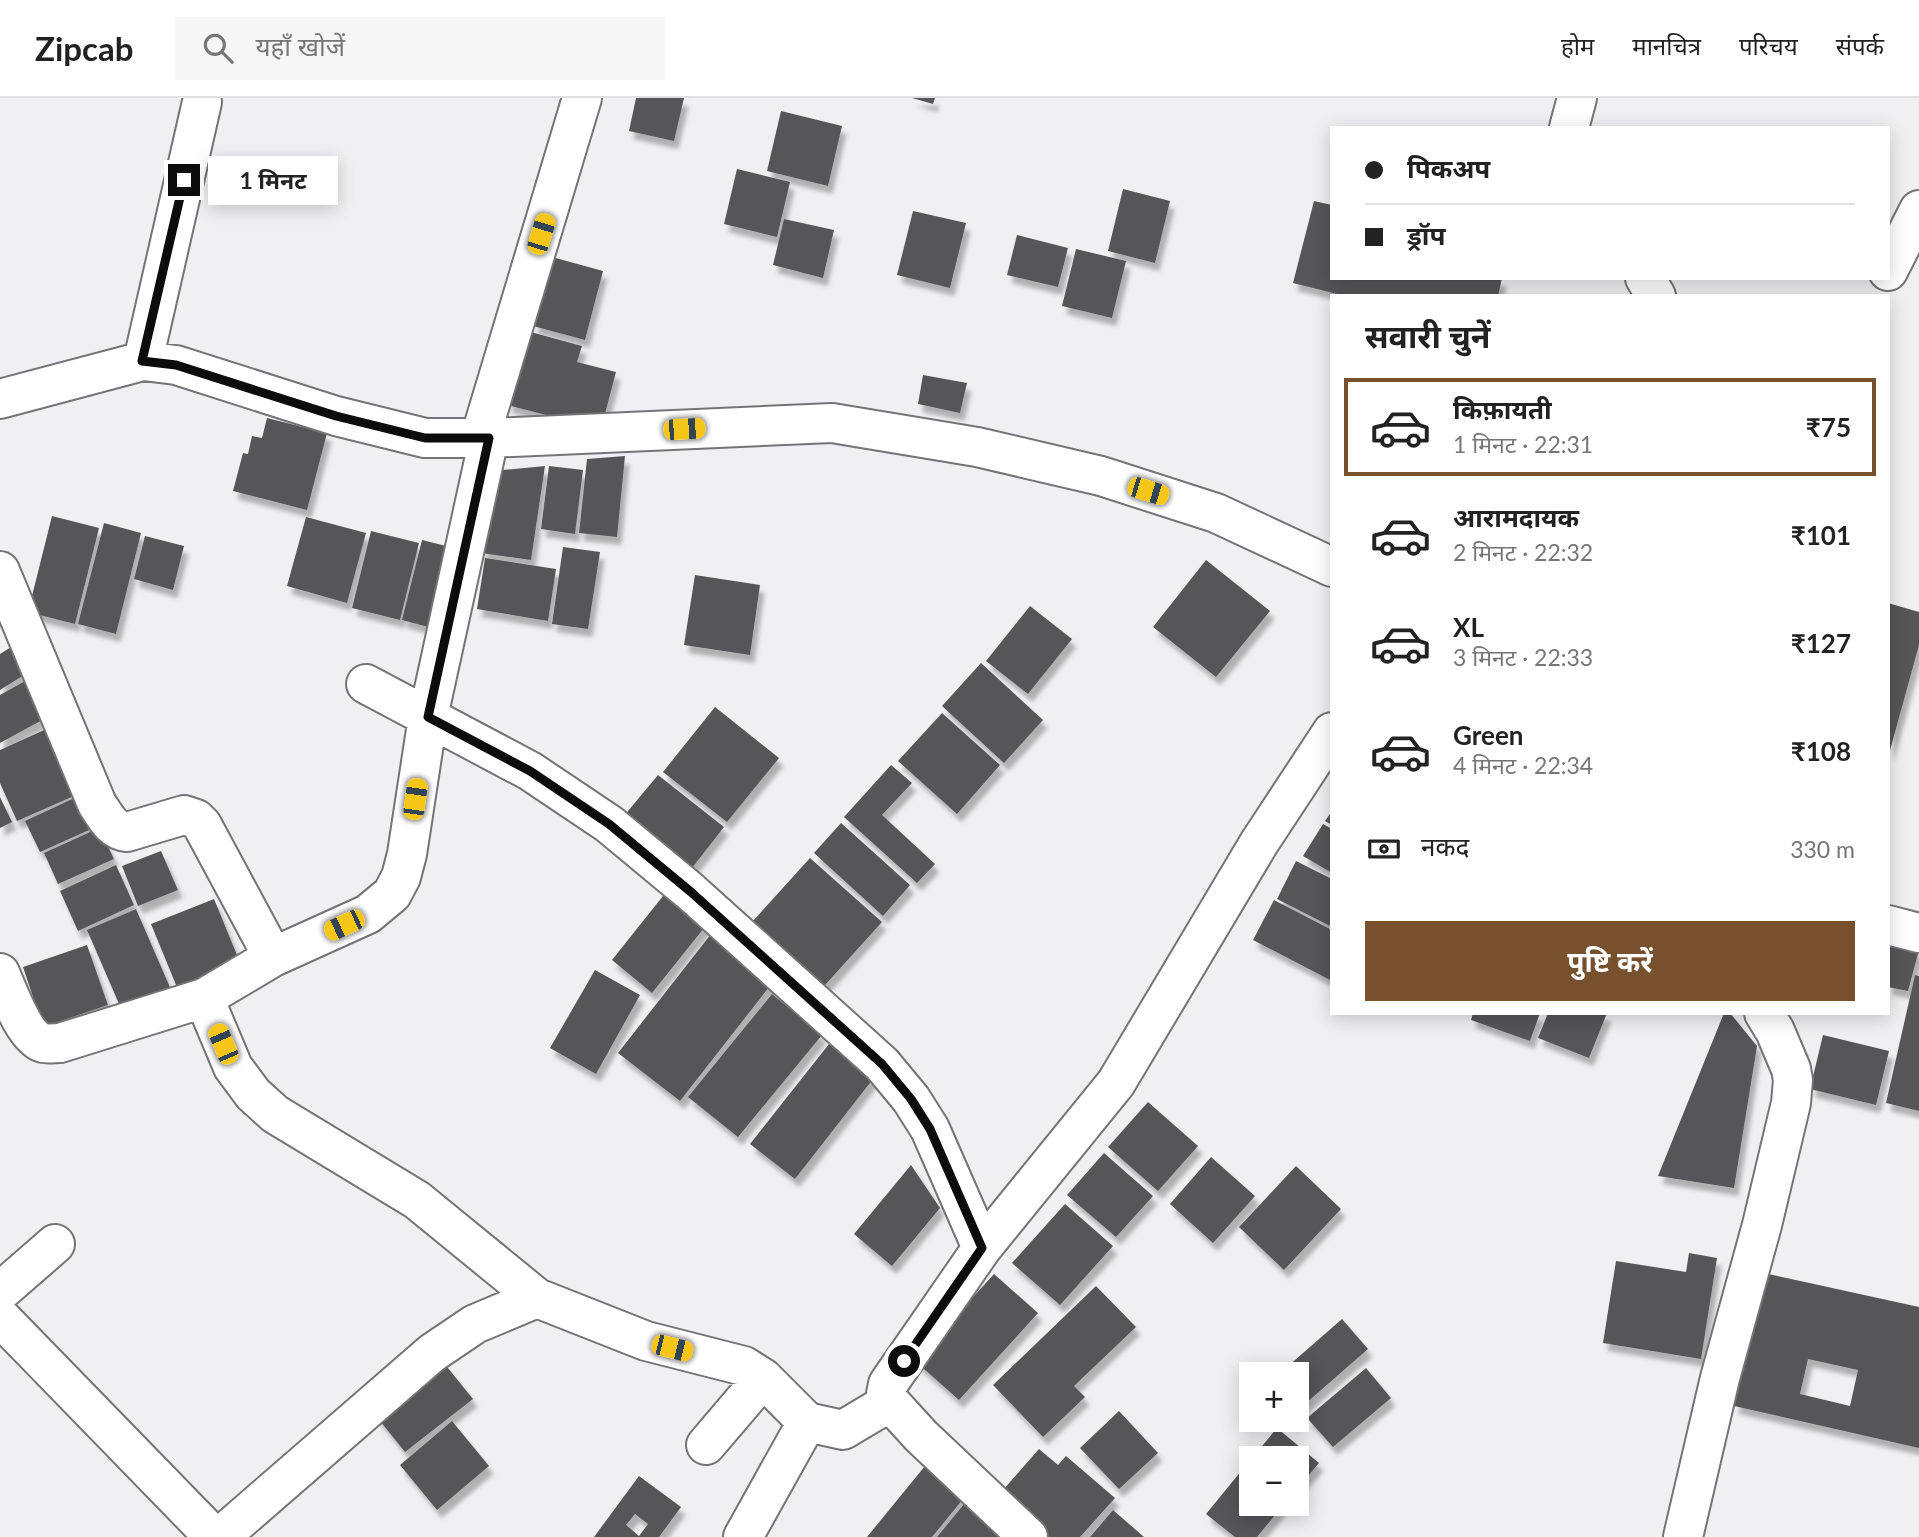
<!DOCTYPE html>
<html lang="hi">
<meta charset="utf-8">
<style>
body{margin:0;font-family:Lato,"Noto Sans Devanagari",sans-serif;background:#f6f6f6;color:#222;height:100vh;display:flex;flex-direction:column;font-size:26px;white-space:nowrap}
*{box-sizing:border-box;margin:0}
p{font-size:23px;color:#767676}
.icon{flex:none;width:38px;height:38px;fill:none;stroke:currentColor;stroke-width:2;stroke-linecap:round;stroke-linejoin:round}
.map{position:relative;flex:1;overflow:hidden}
.panel{position:absolute;left:1330px;top:196px;width:560px;height:721px;display:flex;flex-direction:column;background:#fff;border-radius:0px;box-shadow:0 4px 18px #0003}
.panel>*{flex:none}
.guide{position:absolute;left:1330px;top:28px;width:560px;height:154px;border-radius:0px;box-shadow:0 4px 18px #0003;display:grid;align-content:center;height:154px;padding:0 35px;background:#fff}
.fabs{position:absolute;left:1239px;top:1264px;display:grid;gap:14px}
.fabs a{display:grid;place-items:center;width:70px;height:70px;border-radius:0px;background:#fff;box-shadow:0 4px 18px #0003;font-size:35px}
.end{position:absolute;width:32px;height:32px;margin:-16px;border:9px solid #0c0c0d;background:#fff;box-shadow:0 0 0 4px #fff}
.from{border-radius:50%}
.bubble{position:absolute;height:49px;border-radius:0px;background:#fff;box-shadow:0 4px 18px #0003;font-size:23px;font-weight:700;line-height:49px;text-align:center}
.car{position:absolute;width:21px;height:42px;margin:-21px -10px;border-radius:9px;box-shadow:0 0 5px 2px #0007;background:linear-gradient(#f5c518 24%,#345 0 40%,#f5c518 0 76%,#345 0 86%,#f5c518 0)}
.guide b{display:flex;align-items:center;gap:24px;height:66px;font-size:26px}
.guide b+b{border-top:2px solid #e0e0e0}
.guide i{width:18px;height:18px;background:#222}
ul{padding:0;list-style:none}
li{display:flex;align-items:center;gap:21px;height:98px;margin:0 14px 10px;padding:0 21px;border:4px solid transparent;border-radius:0px}
li div{flex:1}
li b{display:block;font-size:26px}
li em{font-style:normal;font-weight:700}
li.current{border-color:#77512d}
li>.icon{width:63px;height:63px;stroke-width:1.5}
h2{padding:0 35px;font-size:32px;line-height:84px}
.pay{display:flex;align-items:center;gap:18px;height:77px;padding:0 35px;font-size:26px}
.pay p{margin-inline-start:auto}
.button{display:flex;gap:14px;margin-top:auto;padding:14px 35px}
.button a{flex:1;height:80px;border-radius:0px;background:#77512d;color:#fff;font-size:28px;font-weight:700;line-height:80px;text-align:center}
header{display:flex;align-items:center;gap:42px;box-sizing:border-box;height:98px;padding:0 35px;background:#fff;border-bottom:2px solid #e0e0e0}
header strong{font-size:33px}
nav{display:flex;gap:38px;margin-inline-start:auto;font-size:24px}
.search{width:490px;height:63px;background:#f6f6f6;display:flex;align-items:center;gap:18px;box-sizing:border-box;padding:0 24px;border-radius:0px;color:#767676;font-size:26px}
.map>svg:first-child{display:block}
.building{fill:#575759;fill-rule:evenodd;filter:url(#shadow)}
.lines{fill:none;stroke-linecap:round;stroke-linejoin:round}
.minor-casing{stroke:#747476;stroke-width:42}
.minor{stroke:#fff;stroke-width:38}
.route{stroke:#0c0c0d;stroke-width:9}
</style>
<header>
<strong>Zipcab</strong>
<div class="search"><svg class="icon" aria-label="search" viewBox="0 0 24 24"><circle cx="10" cy="10" r="6"/><path d="M15 15l6 6"/></svg>यहाँ खोजें</div>
<nav><a>होम</a><a>मानचित्र</a><a>परिचय</a><a>संपर्क</a></nav>
</header>
<div class="map">
<svg width="1919" height="1439" viewBox="0 0 1919 1439">
<defs>
<filter id="shadow"><feDropShadow dx="4.5" dy="8" stdDeviation="2" flood-color="#0004"/></filter>
</defs>
<rect width="100%" height="100%" fill="#f0f0f2"/>
<path class="building" d="M636,0h48l-10,43 -45,-10z
M912,0h23l-2,6z
M781,13l61,15 -14,60 -61,-15z
M737,71l53,13 -13,55 -53,-13z
M1123,91l47,12 -15,62 -47,-12z
M1314,103l18,4v73h170l-4,18h-153l-52,-13z
M913,113l53,12 -16,65 -53,-13z
M784,121l50,11 -11,48 -50,-13z
M1017,137l51,13 -10,39 -51,-12z
M1076,151l50,12 -14,57 -50,-12z
M552,159l51,14 -18,69 -52,-14z
M527,233l55,15 -5,16 39,10 -15,57 -94,-24z
M923,277l44,8 -7,30 -42,-9z
M267,320l60,15 -20,77 -74,-19 10,-38 5,1 4,-18 10,2z
M625,358l-8,81 -38,-4 8,-74z
M545,368l-14,94 -50,-7 12,-82z
M549,368l34,4 -8,64 -34,-5z
M52,418l47,12 -24,96 -47,-12z
M306,419l60,16 -19,70 -60,-17z
M104,425l37,10 -25,101 -38,-10z
M371,433l48,12 -19,77 -48,-12z
M145,438l39,10 -11,44 -39,-11z
M422,442l32,8 -18,81 -34,-9z
M563,449l37,5 -12,77 -36,-5z
M485,460l71,11 -8,52 -71,-12z
M1206,462l64,51 -54,66 -63,-50z
M695,477l65,10 -10,70 -66,-10z
M1888,505l31,9v33l-30,109z
M1030,508l42,33 -44,55 -42,-33z
M24,541l8,31 -32,20v-36z
M981,565l62,57 -39,43 -62,-57z
M34,578l21,37 -55,30v-48z
M715,609l64,51 -52,64 -64,-50z
M942,615l58,52 -43,49 -59,-53z
M53,628l30,66 -66,29 -17,-38v-33z
M891,667l21,18 -30,32 53,49 -18,19 -73,-66z
M658,677l66,52 -39,50 -67,-54z
M83,696l15,32 -58,26 -15,-31z
M0,699l12,25 -12,6z
M1332,713v14l-7,-4z
M841,725l69,62 -27,31 -69,-63z
M1323,726l9,5v44l-29,-17z
M99,730l15,31 -56,25 -14,-31z
M161,753l17,39 -40,16 -16,-40z
M810,760l72,64 -66,73 -72,-64z
M1296,763l36,18v48l-55,-28z
M116,767l18,40 -56,26 -18,-40z
M667,793l41,32 -56,70 -40,-33z
M214,801l30,73 -63,25 -30,-73z
M1274,802l58,30v51l-79,-41z
M136,811l36,83 -49,21 -36,-83z
M711,836l62,48 -93,119 -62,-48z
M1888,841l31,11 -11,41 -20,-4z
M87,847l21,60 -65,22 -20,-60z
M595,872l45,25 -44,79 -46,-26z
M1915,877l4,1v135l-33,-8z
M772,896l50,41 -84,102 -50,-40z
M1473,915h67l-10,28 -59,-21z
M1548,915h59l-18,45 -51,-20z
M1724,915h6l27,33 -23,142 -76,-12z
M1823,937l66,16 -13,54 -66,-16z
M829,946l44,35 -78,100 -45,-35z
M1148,1004l50,44 -40,45 -50,-44z
M1104,1055l49,43 -37,41 -49,-42z
M1211,1059l44,39 -42,47 -43,-39z
M911,1067l29,43 -48,58 -38,-32z
M1296,1068l45,43 -57,61 -45,-43z
M1065,1106l48,42 -53,59 -48,-42z
M1689,1155l28,5 -16,101 -98,-16 13,-82 70,11z
M1764,1175l155,34v141l-185,-42zM1808,1261l50,11 -8,36 -50,-12z
M994,1176l44,39 -79,87 -44,-39z
M1096,1188l40,41 -62,59 11,11 -42,40 -50,-52z
M1342,1221l26,30 -71,62v-37h-18z
M439,1259l34,42 -68,53 -33,-41z
M1366,1270l25,30 -58,49 -26,-29z
M1119,1313l39,42 -39,36 -39,-41z
M452,1323l37,45 -52,44 -37,-45z
M1277,1330l42,35 -22,26v-31h-45z
M1039,1351l19,16 8,-9 49,42 -35,39h-40l-44,-39z
M1251,1361v44h34l-28,34h-22l-29,-23z
M925,1368l39,32 -32,39h-65z
M639,1378l42,31 -22,30h-65zM635,1416l13,10 -9,12 -13,-11z
M969,1400l37,31 -7,8h-62z
M1113,1412l31,27h-54z"/>
<g class="lines">
<g class="minor-casing">
<path id="minor" d="M1569,30l8,-30
M1888,173l31,-61
M1645,180l11,18
M143,263l59,-259
M0,301l143,-38 33,4 160,51 89,22h64l343,-15 145,24 124,29 115,37 116,54
M480,340l102,-340
M0,473l97,233c8,12 15,27 30,28l57,-17 12,4 6,6 71,132
M366,586l164,87 79,53 82,68 191,172 29,35 19,30 52,119
M1888,827l31,8
M0,875c8,18 24,64 43,70 5,1 12,0 17,0l144,-45 69,-41 95,-43 24,-20 9,-17 6,-23 21,-137 61,-279
M204,900l29,69 20,27 22,20 142,86 120,98 109,43 98,25 19,12 44,44 36,8 47,-28
M0,1194l55,-48
M0,1219l214,220
M706,1347l57,-67
M220,1439l212,-184 43,-29 62,-26
M743,1439l64,-115
M1028,1439l-107,-101 -31,-34 -4,-8 2,-10 94,-136 134,-165 143,-240 73,-111
M1683,1439l37,-159 42,-153 29,-122 2,-23 -2,-11 -16,-38 -11,-18"/>
</g>
<use href="#minor" class="minor"/>
</g>
<g class="lines">
<path class="route" d="M184,82l-42,181 34,4 160,51 89,22h64l-61,279 102,54 79,53 82,68 191,172 29,35 19,30 52,119 -78,113"/>
</g>
</svg>
<div class="fabs">
<a>+</a>
<a>−</a>
</div>
<i class="end from" style="left:904px;top:1263px"></i>
<i class="end" style="left:184px;top:82px"></i>
<div class="bubble" style="left:208px;top:58px;width:130px">1 मिनट</div>
<i class="car" style="left:541px;top:136px;rotate:17deg"></i>
<i class="car" style="left:684px;top:331px;rotate:87deg"></i>
<i class="car" style="left:1148px;top:393px;rotate:107deg"></i>
<i class="car" style="left:415px;top:701px;rotate:8deg"></i>
<i class="car" style="left:344px;top:827px;rotate:245deg"></i>
<i class="car" style="left:223px;top:946px;rotate:337deg"></i>
<i class="car" style="left:672px;top:1250px;rotate:104deg"></i>
<div class="guide">
<b><i class="from"></i>पिकअप</b>
<b><i></i>ड्रॉप</b>
</div>
<section class="panel">
<h2>सवारी चुनें</h2>
<ul>
<li class="current"><svg class="icon" aria-label="car" viewBox="0 0 24 24"><path d="M5 17H2v-5l4-1 3-4h7l3 4 3 1v5h-3M9 17h6M6 11h13"/><circle cx="7" cy="17" r="2"/><circle cx="17" cy="17" r="2"/></svg><div><b>किफ़ायती</b><p>1 मिनट · 22:31</p></div><em>₹75</em></li>
<li><svg class="icon" aria-label="car" viewBox="0 0 24 24"><path d="M5 17H2v-5l4-1 3-4h7l3 4 3 1v5h-3M9 17h6M6 11h13"/><circle cx="7" cy="17" r="2"/><circle cx="17" cy="17" r="2"/></svg><div><b>आरामदायक</b><p>2 मिनट · 22:32</p></div><em>₹101</em></li>
<li><svg class="icon" aria-label="car" viewBox="0 0 24 24"><path d="M5 17H2v-5l4-1 3-4h7l3 4 3 1v5h-3M9 17h6M6 11h13"/><circle cx="7" cy="17" r="2"/><circle cx="17" cy="17" r="2"/></svg><div><b>XL</b><p>3 मिनट · 22:33</p></div><em>₹127</em></li>
<li><svg class="icon" aria-label="car" viewBox="0 0 24 24"><path d="M5 17H2v-5l4-1 3-4h7l3 4 3 1v5h-3M9 17h6M6 11h13"/><circle cx="7" cy="17" r="2"/><circle cx="17" cy="17" r="2"/></svg><div><b>Green</b><p>4 मिनट · 22:34</p></div><em>₹108</em></li>
</ul>
<div class="pay"><svg class="icon" aria-label="cash" viewBox="0 0 24 24"><path d="M3 7h18v10H3z"/><circle cx="12" cy="12" r="2"/></svg>नकद<p>330 m</p></div>
<div class="button"><a>पुष्टि करें</a></div>
</section>
</div>
